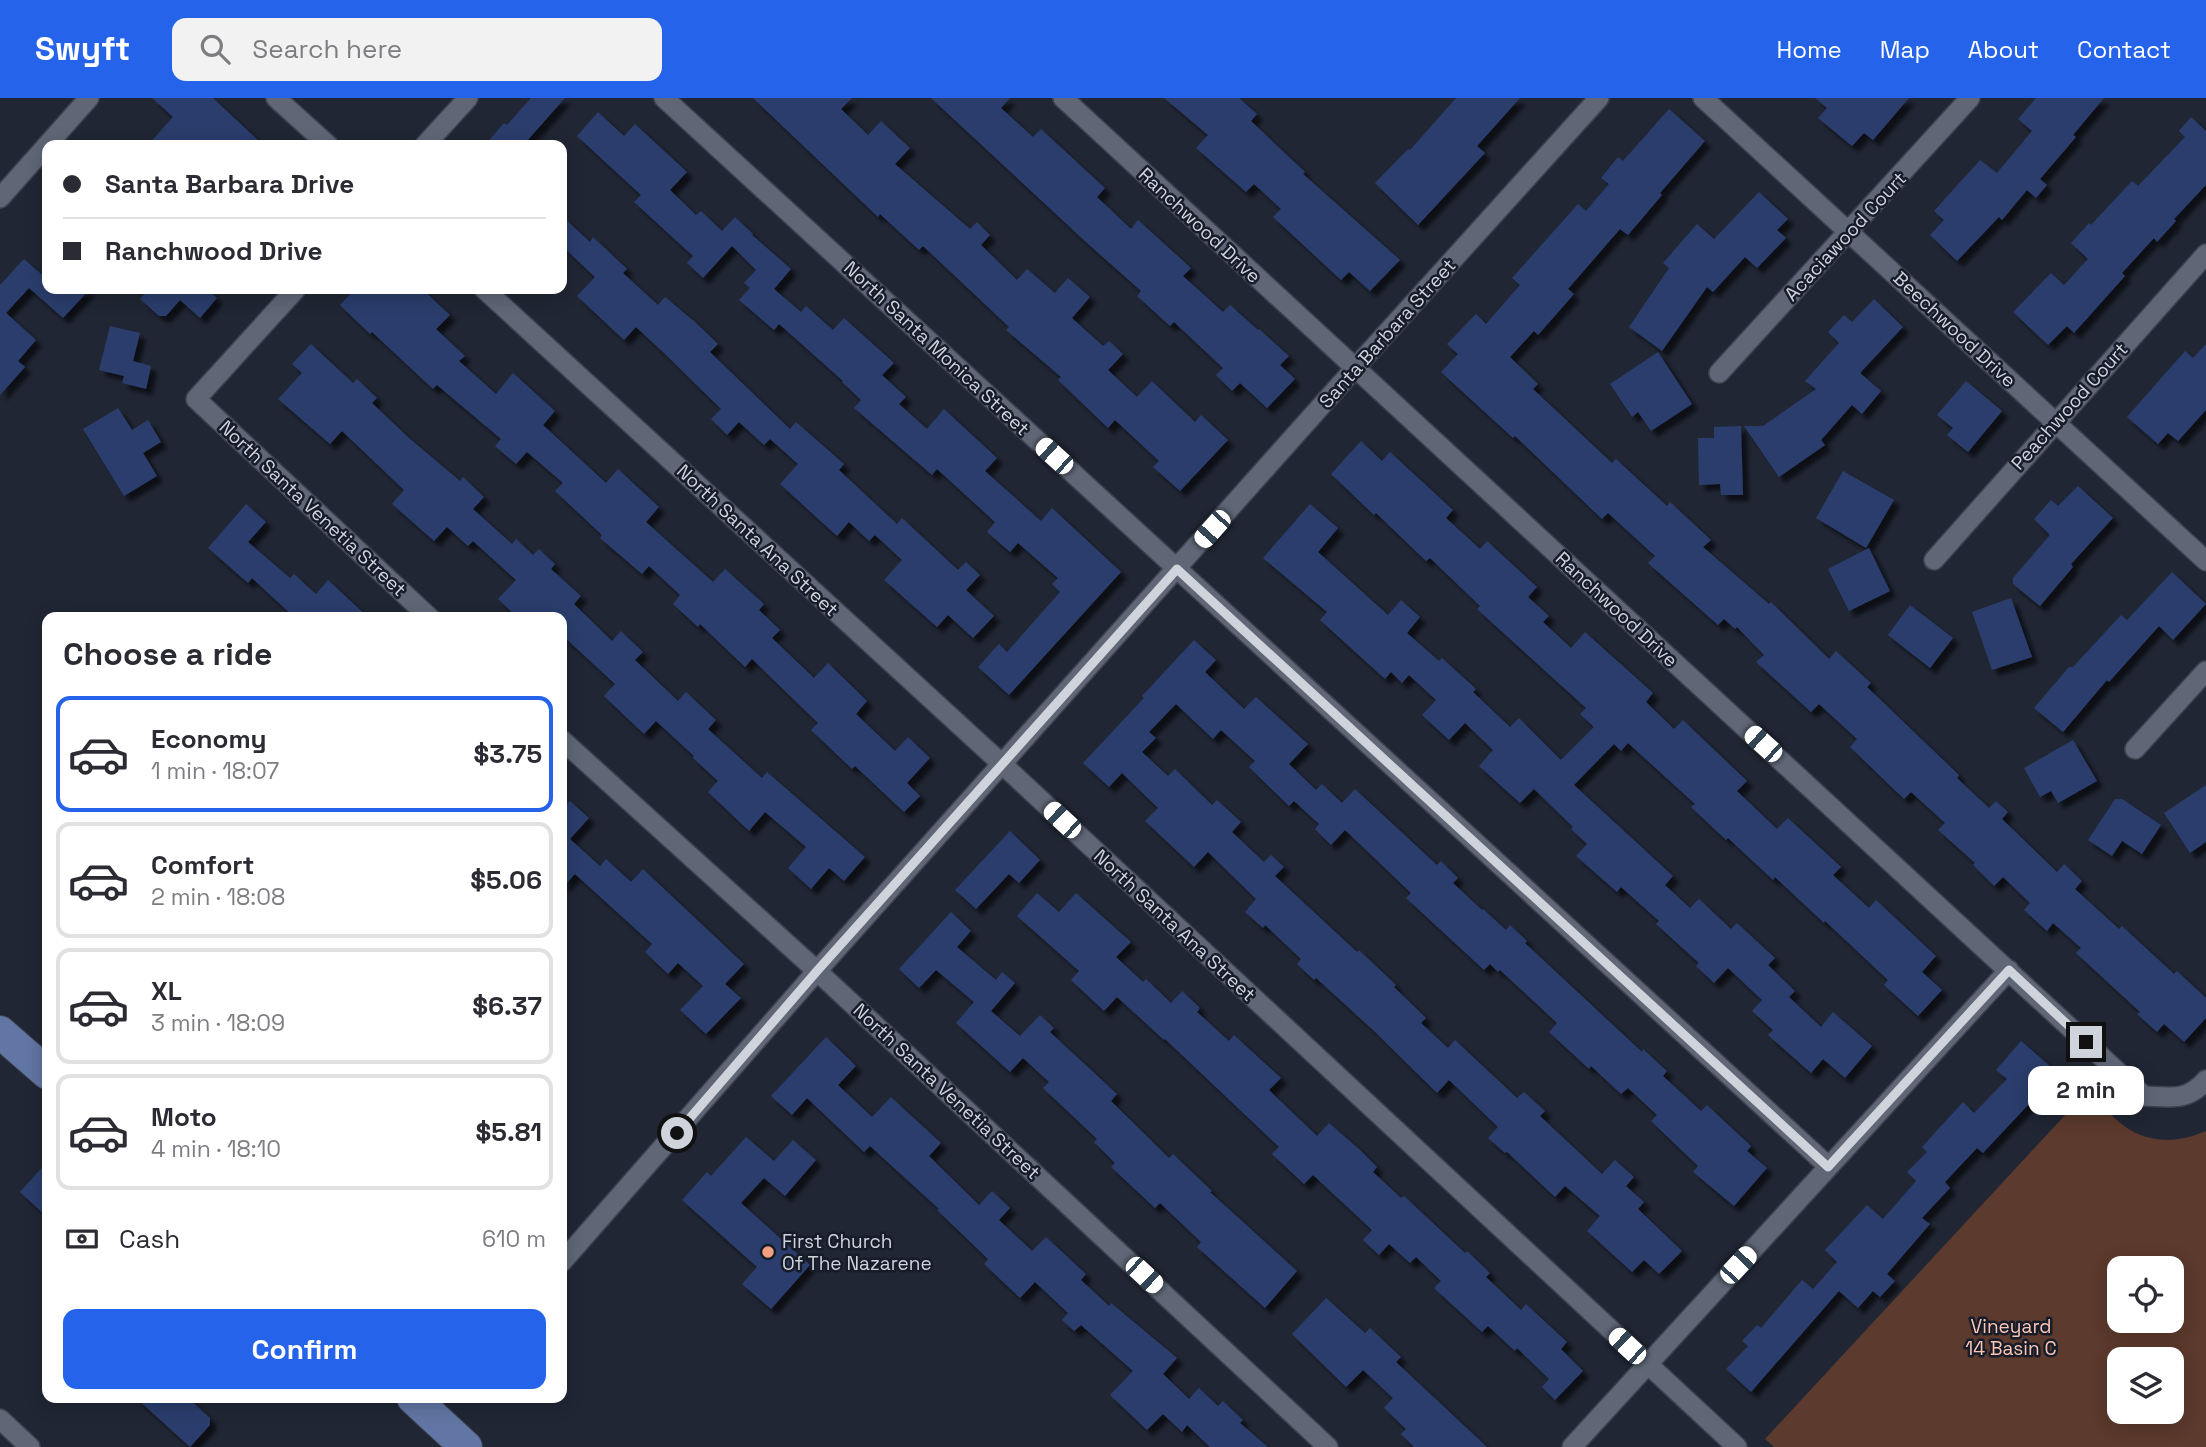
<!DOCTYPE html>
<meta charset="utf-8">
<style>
body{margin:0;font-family:"Space Grotesk",sans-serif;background:#f2f2f3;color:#2b2b33;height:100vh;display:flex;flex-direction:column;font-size:26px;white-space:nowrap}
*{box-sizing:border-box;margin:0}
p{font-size:23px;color:#7c7c81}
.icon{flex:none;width:38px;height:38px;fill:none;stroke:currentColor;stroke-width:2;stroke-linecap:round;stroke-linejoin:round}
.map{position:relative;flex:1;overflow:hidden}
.panel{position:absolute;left:42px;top:514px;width:525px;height:791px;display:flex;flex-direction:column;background:#fff;border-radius:14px;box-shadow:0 4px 18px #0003}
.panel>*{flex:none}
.guide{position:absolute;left:42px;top:42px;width:525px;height:154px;border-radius:14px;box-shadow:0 4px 18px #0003;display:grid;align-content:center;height:154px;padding:0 21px;background:#fff}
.fabs{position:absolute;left:2107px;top:1158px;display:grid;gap:14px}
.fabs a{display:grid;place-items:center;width:77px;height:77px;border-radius:14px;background:#fff;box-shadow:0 4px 18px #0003;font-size:35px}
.end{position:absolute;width:32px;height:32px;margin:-16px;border:9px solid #ced3dc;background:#111;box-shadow:0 0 0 4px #111}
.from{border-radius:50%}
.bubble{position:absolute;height:49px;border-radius:14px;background:#fff;box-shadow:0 4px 18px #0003;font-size:23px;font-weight:700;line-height:49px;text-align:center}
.car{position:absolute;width:21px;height:42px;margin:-21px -10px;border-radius:9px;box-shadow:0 0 5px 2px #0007;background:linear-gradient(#fff 24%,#345 0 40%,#fff 0 76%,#345 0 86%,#fff 0)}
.guide b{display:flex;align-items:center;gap:24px;height:66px;font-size:26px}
.guide b+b{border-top:2px solid #e1e1e2}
.guide i{width:18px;height:18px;background:#2b2b33}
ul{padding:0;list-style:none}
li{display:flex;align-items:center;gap:21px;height:116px;margin:0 14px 10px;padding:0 7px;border:4px solid #e1e1e2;border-radius:14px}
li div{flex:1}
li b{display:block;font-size:26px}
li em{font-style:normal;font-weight:700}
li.current{border-color:#2563eb}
li>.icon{width:63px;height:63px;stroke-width:1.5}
h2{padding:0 21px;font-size:32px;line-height:84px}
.pay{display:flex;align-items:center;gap:18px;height:77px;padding:0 21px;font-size:26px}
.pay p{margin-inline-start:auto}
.cta{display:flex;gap:14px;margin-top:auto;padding:14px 21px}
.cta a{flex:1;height:80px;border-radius:14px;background:#2563eb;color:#fff;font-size:28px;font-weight:700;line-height:80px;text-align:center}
header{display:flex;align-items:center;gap:42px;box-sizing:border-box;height:98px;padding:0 35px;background:#2563eb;color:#fff}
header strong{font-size:33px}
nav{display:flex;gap:38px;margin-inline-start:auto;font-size:24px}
.search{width:490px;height:63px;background:#f2f2f3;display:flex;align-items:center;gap:18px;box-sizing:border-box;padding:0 24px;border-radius:14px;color:#7c7c81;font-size:26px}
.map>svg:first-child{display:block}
.green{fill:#5c3a2d;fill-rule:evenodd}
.building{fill:#2b3e6c;filter:url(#shadow)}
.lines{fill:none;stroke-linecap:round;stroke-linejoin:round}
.minor-casing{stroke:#3c424d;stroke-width:22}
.primary-casing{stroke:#3c424d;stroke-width:34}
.minor{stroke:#5f6777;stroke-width:19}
.primary{stroke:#6176a4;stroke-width:32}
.route{stroke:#ced3dc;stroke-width:9}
.poi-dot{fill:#f2a081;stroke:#161c2a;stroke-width:2.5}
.labels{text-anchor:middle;stroke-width:5;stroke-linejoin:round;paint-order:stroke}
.street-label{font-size:19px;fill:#ced3dc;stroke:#161c2a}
.poi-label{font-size:19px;fill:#ced3dc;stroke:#161c2a;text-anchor:start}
.park-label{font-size:19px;fill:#fcc6b2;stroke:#161c2a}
</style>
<header>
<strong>Swyft</strong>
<div class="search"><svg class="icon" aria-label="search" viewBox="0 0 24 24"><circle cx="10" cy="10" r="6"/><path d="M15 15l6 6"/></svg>Search here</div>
<nav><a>Home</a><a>Map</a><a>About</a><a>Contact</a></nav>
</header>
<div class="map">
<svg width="2206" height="1349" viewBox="0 0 2206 1349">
<defs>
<filter id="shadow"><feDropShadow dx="6" dy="6" stdDeviation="2" flood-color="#0009"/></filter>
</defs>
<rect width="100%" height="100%" fill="#202634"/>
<path class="green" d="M2091,989c25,45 64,66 115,44v316h-432l-9,-8zM2119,1171h53v52h-53zM2119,1262h53v52h-53z"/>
<path class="building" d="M152,0h61l50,47h-115l25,-28z
M531,0h34l-39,44 3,3h-44l19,-22 3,2z
M753,0h99l-11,11 27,26 13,-14 29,27 -15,16 75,65 7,-7 13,13 -9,10 36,35 10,-11 28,24 13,-15 22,19 -18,21 31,28 6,-5 14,13 -15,16 29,27 15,-16 43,41 6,-7 27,25 -48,51 -27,-24 6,-6 -44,-41 -7,8 -50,-48 3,-3 -55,-47 3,-3 -86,-81 -4,4 -39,-36 -2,3z
M931,0h79l-9,10 32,29 8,-8 64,59 -8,9 34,32 7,-9 53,48 -8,8 40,36 7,-7 28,25 1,-1 30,27 -9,9 15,14 -28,29 -27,-25 -8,8 -16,-16 7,-7 -49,-46 -4,4 -33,-30 4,-5 -54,-48z
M1164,0h75l18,16 -6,7 54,51 -2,2 97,86 -30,31 -21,-19 -8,8 -68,-63 8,-8 -27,-25 -8,8 -50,-44 12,-13z
M1456,0h64l-43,48 8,7 -67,72 -43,-42 33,-34 2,1z
M1815,0h94l-36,42 -9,-7 -12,13 -34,-28 9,-10z
M2036,0h68l-31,37 3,2 -36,42 7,6 -11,13 -9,-8 -25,30 -3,-3 -42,44 -27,-26 14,-15 -10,-9 46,-51 17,13 35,-42 -14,-12z
M1669,11l36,32 -45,52 2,2 -34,40 -8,-6 -52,60 6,5 -36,41 -4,-4 -24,26 28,27 -5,5 79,74 4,-4 51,47 3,-4 41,38 -8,7 66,57 2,-2 58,57 7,-8 35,32 -4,4 92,88 -2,3 32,30 7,-7 12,11 -6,7 55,53 7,-8 18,17 -7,8 44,40 3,-3 52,48 3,-3 29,27v20l-22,24 -20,-18 -7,8 -20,-18 3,-2 -64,-59 5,-5 -28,-25 -6,8 -23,-21 6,-7 -27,-26 -9,9 -21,-21 2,-2 -37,-33 7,-7 -34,-31 -7,7 -54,-52 7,-8 -38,-35 -8,8 -55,-50 8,-7 -27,-28 -2,2 -11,-10 -6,6 -70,-62 7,-7 -47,-43 -6,6 -87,-83 -2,2 -72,-66 17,-18 -11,-10 29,-30 10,10 34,-39 -8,-7 66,-74 8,7 23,-27 -8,-6 17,-21 5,4z
M598,14l26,24 11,-12 52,48 -17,18 26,25 5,-4 21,20 13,-14 18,17 -1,1 39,34 -17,20 27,23 5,-6 27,24 11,-12 50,45 -12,12 24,22 -7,7 28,25 17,-20 53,49 -12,13 56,50 11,-13 69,64 -112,123 -31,-28 21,-23 8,8 53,-60 -8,-8 6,-6 -40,-35 -8,9 -23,-20 8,-10 -58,-53 -5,6 -78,-67 7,-8 -19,-18 1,-1 -64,-57 -5,6 -35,-30 11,-12 -6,-5 12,-13 -24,-24 -29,32 -16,-15 6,-7 -59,-54 7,-7 -64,-59z
M2191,19l15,14v54l-32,34 2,2 -19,21 -3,-4 -32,35 3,3 -51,57 -7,-7 -19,19 -35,-33 38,-39 13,12 24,-26 -17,-16 18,-20 2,2 41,-44 6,5 47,-49 -6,-6z
M1759,94l29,27 -11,11 9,8 -29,30 -12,-11 -32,35 -6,-5 -45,64 -33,-24 40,-59 -6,-5 34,-39 17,15z
M562,118l28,26 3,-5 34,32 -4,4 35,32 7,-8 30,25 23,22 -8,8 80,77 6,-7 48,42 -5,6 58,54 5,-6 56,52 8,-8 14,13 -14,15 28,26 -21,22 -25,-23 -11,12 -53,-47 18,-20 -27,-25 -6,6 -20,-19 -12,14 -57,-52 18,-20 -28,-25 -6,6 -25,-23 -12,13 -16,-16 10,-10 -56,-55 -29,-27 -12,13 -47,-44 18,-19 -33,-31z
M24,161l23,20v10h43l-27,29 -34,-30 -23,25 30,27 -18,21 7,6 -25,28v-110z
M149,191h58l10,9 -17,20 -20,-18 -14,16h-7l-19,-17z
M355,191h67l28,26 -14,14 29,27 -6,5 37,33 17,-21 42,38 -12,14 63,58 12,-14 41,38 -13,15 67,60 12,-13 39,35 -5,6 21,20 -8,8 42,40 14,-15 39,38 -11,13 39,37 13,-14 22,21 -23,25 13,13 -16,16 -49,-46 -3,3 -41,-39 7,-7 -66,-64 -7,8 -45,-43 -2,3 -25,-23 7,-9 -31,-29 -7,8 -42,-36 2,-3 -47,-44 8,-8 -36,-31 -11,12 -21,-18 6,-7 -64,-54 -4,4 -61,-57 -2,2 -30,-29z
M1874,201l29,28 -43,46 21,18 -19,23 -10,-9 -31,35 4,5 -46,32 -35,-51h19l53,-37 -11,-8 34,-38 -11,-11 16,-17 8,7z
M110,228l30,7 -7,28 18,5 -5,23 -24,-6 2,-7 -25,-6z
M311,246l42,39 4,-4 20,19 -5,5 37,35 51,43 3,-4 21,20 -11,12 39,35 4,-5 17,16 6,-6 16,15 -4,5 30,27 -7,8 38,37 9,-10 22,21 -8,8 43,41 8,-9 30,28 -8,9 54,49 5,-6 98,85 -21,24 -15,-13 -18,21 -23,-21 18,-21 -41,-35 -16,19 -41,-39 10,-11 -25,-23 1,-2 -38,-35 -12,13 -18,-17 -22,-21 11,-12 -53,-49v-17h-44l-20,-19 18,-19 -43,-39 -5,5 -21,-19 -13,14 -42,-37 12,-14 -62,-59 -12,13 -52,-45 24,-26 -10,-9z
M2206,246v66l-28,31 -10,-8 -10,11 -31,-27 58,-66 8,7z
M1658,254l34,52 -41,27 -13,-19 -6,5 -22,-33z
M1966,283l36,30 -34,41 -21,-17 6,-7 -16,-13z
M118,310l14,22 16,-10 13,22 -18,11 14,23 -33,20 -41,-67z
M1741,328l2,69h-22l-1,-11 -21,1 -1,-47h16v-11z
M1361,343l21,20 8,-9 63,58 -7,8 34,31 7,-8 50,46 -9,10 21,19 -6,6 28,26 14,-16 68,61 -7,9 28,27 9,-9 64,61 -10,10 40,38 11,-11 53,49 -8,8 36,33 7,-8 60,56 -14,16 20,18 -24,26 -34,-31 4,-5 -63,-59 -1,2 -49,-46 -2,3 -45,-42 -2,2 -35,-33 4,-3 -67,-61 -7,8 -7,-7 -40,41 99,91 -8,9 25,23 9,-9 32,30 6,-6 38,35 -7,7 27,26 -6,6 32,30 12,-15 39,34 -27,32 -22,-19 -12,14 -43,-38 5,-5 -21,-19 10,-11 -34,-32 -14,15 -18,-17 3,-3 -43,-39 3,-3 -38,-34 -4,5 -41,-36 11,-12 -16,-15 2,-2 -39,-38 -14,14 -41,-37 14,-16 -28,-27 -16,17 -27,-25 14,-15 -27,-25 -7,8 -11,-11 -6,7 -65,-59 7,-8 -64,-54 47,-54 28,24 -20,24 70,63 13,-15 19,17 -13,16 32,28 3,-3 34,31 -3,3 37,35 9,-9 42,42 33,-33 -14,-13 6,-6 -109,-99 3,-3 -50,-48 -4,3 -50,-48 -2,2 -43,-41z
M1843,373l51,29 -28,48 -50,-30z
M2078,388l35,32 -42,46 2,3 -33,39 -27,-22v-6l37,-43 -16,-16 17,-19 7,6z
M246,406l20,18 -18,20 42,36 4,-4 22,20 12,-14 41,38h-74l-43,-40 -4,5 -40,-35z
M1869,450l21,43 -41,20 -21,-42z
M2172,474l34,32 -33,36 -14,-14 -50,56 -2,-2 -44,52 -29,-24 35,-41h4l48,-52 6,5z
M2011,500l21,59 -40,13 -20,-58z
M1910,507l43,33 -23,30 -42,-33z
M1194,542l22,20 -11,12 39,37 12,-12 52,47 -19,20 27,26 6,-6 20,19 13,-14 82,76 4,-4 17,17 -5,5 29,27 1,-1 23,21 4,-5 17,16 -2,2 117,109 1,-3 24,22 -4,5 38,35 6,-6 44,41 -4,5 20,17 -33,38 -41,-34 5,-6 -47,-45 6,-6 -29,-27 -7,6 -30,-28 -2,3 -40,-37 8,-9 -57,-53 -2,2 -8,-8 -6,6 -78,-72 5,-5 -66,-63 -14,15 -16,-16 4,-5 -25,-23 -5,5 -40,-39 6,-6 -34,-31 -8,9 -37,-35 -27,28 7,6 -14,14 26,24 7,-7 37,36 5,-5 24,22 -9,10 32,30 7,-7 13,12 -9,9 82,76 2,-2 37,35 -2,2 32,31 -5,5 27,25 7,-8 62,58 7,-6 21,19 -5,5 62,58 13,-14 19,17 -8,9 18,16 -6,7 44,42 -23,23 -15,-14 -12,12 -45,-41 13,-15 -35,-30 -10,11 -48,-45 -2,1 -17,-15 10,-11 -49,-47 -12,13 -63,-62 -58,-53 -2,2 -17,-16 4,-5 -36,-34 -2,3 -18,-16 11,-13 -48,-47 -14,15 -49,-46 13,-13 -36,-35 -13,14 -26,-24 61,-65 -2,-2z
M2073,642l24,41 -39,22 -7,-12 -11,6 -16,-29z
M2206,687v57l-16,11 -26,-40z
M2115,701h7l39,26 -19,29 -20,-13 -10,15 -24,-16z
M570,703l19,17 -19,21 30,27 6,-7 25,23 12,-13 101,95 -19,20 16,14 -35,36 -26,-24 23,-24 -25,-23 -10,11 -23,-22 7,-8 -77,-70 -13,14v-78z
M1010,733l30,29 -21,23 -10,-9 -33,35 -21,-19z
M1037,795l22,19 17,-19 55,49 -15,15 27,25 3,-3 25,24 11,-12 18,17 -3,4 32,29 5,-6 47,43 -12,12 48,46 12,-13 30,26 18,18 -4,5 28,26 3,-2 61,57 2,-2 23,22 -4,4 35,33 5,-6 41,38 -6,7 22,22 -28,29 -13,-13 7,-8 -32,-31 -2,3 -27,-25 -6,6 -48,-44 7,-7 -25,-24 -6,6 -21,-19 -10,11 -16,-15 9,-10 -59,-55 -9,9 -32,-30 7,-7 -114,-108 -1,1 -47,-43 -13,14 -33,-31 8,-9 -62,-55z
M951,814l20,19 -14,16 39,33 6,-8 13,11 -24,28 29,25 20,-21 14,13 -4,4 67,62 -6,7 58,57 4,-4 39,37 -2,1 87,79 -32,37 -68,-61 4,-5 -41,-39 -5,5 -44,-41 4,-4 -21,-21 3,-3 -54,-51 6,-6 -26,-24 -13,14 -54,-49 18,-21 -38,-32 -17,18 -20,-19z
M826,939l30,29 -18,19 34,32 19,-20 50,46 -12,13 50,49 13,-14 18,17 -11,12 33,31 14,-14 40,37 -5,6 28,26 2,-3 66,55 -14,16 26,25 10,-11 19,18 5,-5 20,19 -3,3 28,24h-58l-23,-22 -5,7 -19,-18 -16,16 -37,-35 23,-24 -52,-46 -7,6 -12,-11 6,-7 -33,-31 -15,16 -36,-34 4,-5 -51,-49 2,-1 -69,-63 -6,6 -57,-54 -15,17 -21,-19z
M2021,943l37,32 -75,80 -6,-5 -32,34 5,6 -28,30 8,6 -43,50 8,7 -15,16 -7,-6 -15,17 -19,-17 -88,101 -25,-23 22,-23 -6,-5 15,-16 4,3 41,-48 11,9 24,-27 -12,-12 42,-45 16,14 33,-38 -9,-9 20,-20 -5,-5 41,-45 11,11 33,-34 -11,-9z
M746,1039l28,24 19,-21 23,20 -31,36 -21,-18 -23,25 69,62 -39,44 -29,-25 15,-17 -75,-67 25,-28 4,4z
M47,1064v55l-27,-25z
M1326,1200l39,35 5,-5 31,29 -5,5 91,85h-73l-13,-13 5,-5 -22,-21 9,-10 -30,-28 -17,17 -54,-53z
M136,1300h52l22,20v7l-20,22z"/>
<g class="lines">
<g class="minor-casing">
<path id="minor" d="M276,0l52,47
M664,0l1164,1068
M1063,0l1081,998c26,1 43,6 62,-16
M1703,0l503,463
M425,47l43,-47
M0,100l89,-100
M296,191l-100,110 234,219
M484,191l518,475 735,683
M1719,275l251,-275
M1934,462l272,-306
M562,642l255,231 511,476
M2135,651l71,-78
M562,1164l255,-291 538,-603 244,-270
M0,1321l30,28
M1572,1349l437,-477"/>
</g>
<g class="primary-casing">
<path id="primary" d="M0,934l47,41
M413,1300l53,49"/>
</g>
<use href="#minor" class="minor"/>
<use href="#primary" class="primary"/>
</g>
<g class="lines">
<path class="route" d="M677,1035l140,-162 360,-402 651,598 181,-197 77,72"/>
</g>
<circle class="poi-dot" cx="768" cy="1154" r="7"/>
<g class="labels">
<g class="street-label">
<text transform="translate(1200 127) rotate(43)" y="7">Ranchwood Drive</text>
<text transform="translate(1845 138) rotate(-47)" y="7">Acaciawood Court</text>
<text transform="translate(1955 231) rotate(43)" y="7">Beechwood Drive</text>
<text transform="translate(1387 235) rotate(-48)" y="7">Santa Barbara Street</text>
<text transform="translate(937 250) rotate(43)" y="7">North Santa Monica Street</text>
<text transform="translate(2069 308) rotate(-48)" y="7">Peachwood Court</text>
<text transform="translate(313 410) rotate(43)" y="7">North Santa Venetia Street</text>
<text transform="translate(758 442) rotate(43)" y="7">North Santa Ana Street</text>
<text transform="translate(1617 511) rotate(43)" y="7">Ranchwood Drive</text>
<text transform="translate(1175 827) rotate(43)" y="7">North Santa Ana Street</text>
<text transform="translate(947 993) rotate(43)" y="7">North Santa Venetia Street</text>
</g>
<g class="poi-label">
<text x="782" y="1150">First Church<tspan x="782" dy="22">Of The Nazarene</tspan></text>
</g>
<g class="park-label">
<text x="2011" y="1235">Vineyard<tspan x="2011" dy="22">14 Basin C</tspan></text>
</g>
</g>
</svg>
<div class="fabs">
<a><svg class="icon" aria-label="locate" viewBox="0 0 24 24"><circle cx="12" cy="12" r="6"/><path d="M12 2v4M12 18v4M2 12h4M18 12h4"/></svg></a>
<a><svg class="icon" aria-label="layers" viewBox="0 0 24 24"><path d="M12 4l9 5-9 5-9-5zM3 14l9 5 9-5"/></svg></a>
</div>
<i class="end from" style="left:677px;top:1035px"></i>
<i class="end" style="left:2086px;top:944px"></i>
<div class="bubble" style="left:2028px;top:968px;width:116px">2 min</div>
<i class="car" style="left:1054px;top:358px;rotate:312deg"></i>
<i class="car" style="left:1212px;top:431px;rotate:222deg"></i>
<i class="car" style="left:1763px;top:646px;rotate:312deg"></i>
<i class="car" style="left:1062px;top:722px;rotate:313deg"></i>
<i class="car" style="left:1738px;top:1167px;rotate:43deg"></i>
<i class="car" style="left:1144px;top:1177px;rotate:133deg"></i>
<i class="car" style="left:1627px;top:1248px;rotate:313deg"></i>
<div class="guide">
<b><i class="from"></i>Santa Barbara Drive</b>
<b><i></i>Ranchwood Drive</b>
</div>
<section class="panel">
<h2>Choose a ride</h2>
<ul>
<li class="current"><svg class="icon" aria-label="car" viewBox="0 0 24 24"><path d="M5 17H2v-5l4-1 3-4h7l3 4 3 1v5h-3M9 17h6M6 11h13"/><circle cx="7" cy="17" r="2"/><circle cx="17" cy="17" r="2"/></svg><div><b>Economy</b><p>1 min · 18:07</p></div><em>$3.75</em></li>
<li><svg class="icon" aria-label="car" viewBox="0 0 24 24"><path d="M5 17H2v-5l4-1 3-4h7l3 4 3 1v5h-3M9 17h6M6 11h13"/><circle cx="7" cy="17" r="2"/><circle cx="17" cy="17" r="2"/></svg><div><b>Comfort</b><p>2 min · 18:08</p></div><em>$5.06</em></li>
<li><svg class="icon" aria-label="car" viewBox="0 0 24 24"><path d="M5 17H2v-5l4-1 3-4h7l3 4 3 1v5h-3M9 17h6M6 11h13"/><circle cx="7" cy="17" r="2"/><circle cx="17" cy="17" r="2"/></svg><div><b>XL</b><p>3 min · 18:09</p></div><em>$6.37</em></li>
<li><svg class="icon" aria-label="car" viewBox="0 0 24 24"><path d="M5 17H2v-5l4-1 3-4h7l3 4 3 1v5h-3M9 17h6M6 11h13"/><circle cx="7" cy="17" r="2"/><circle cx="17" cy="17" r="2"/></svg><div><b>Moto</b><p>4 min · 18:10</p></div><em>$5.81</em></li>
</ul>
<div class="pay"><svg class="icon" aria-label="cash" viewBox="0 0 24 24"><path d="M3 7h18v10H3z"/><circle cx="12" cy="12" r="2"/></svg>Cash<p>610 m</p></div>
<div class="cta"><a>Confirm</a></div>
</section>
</div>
